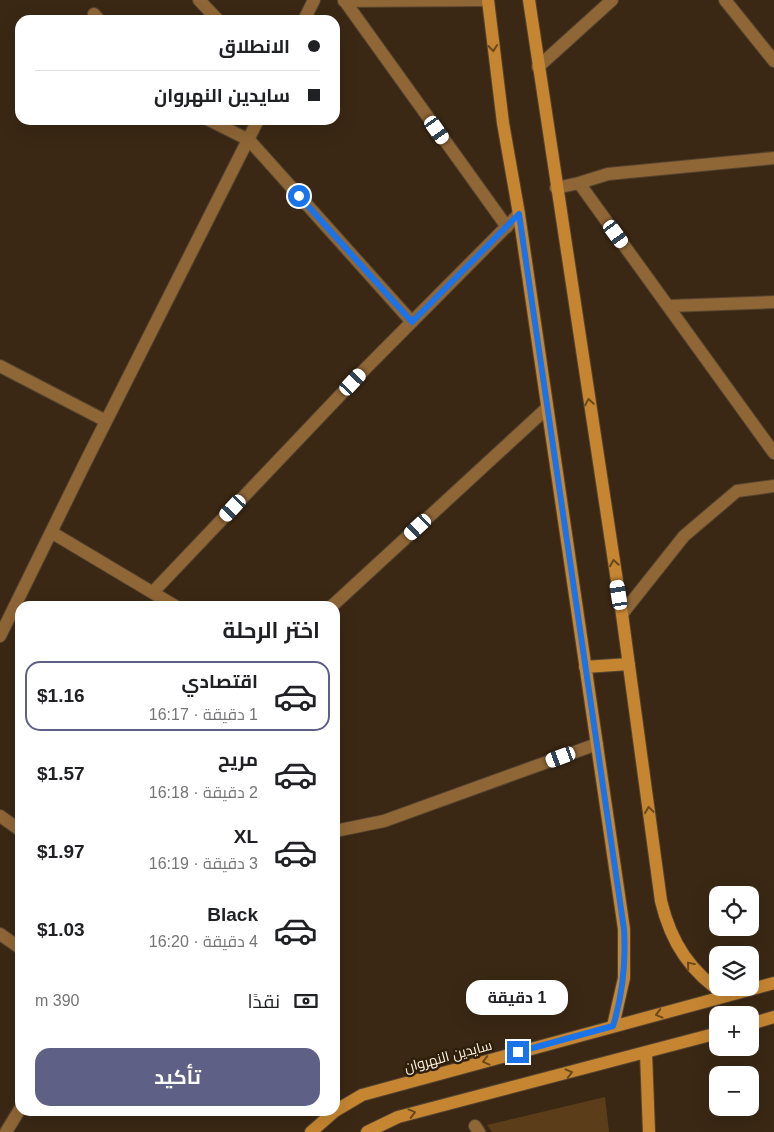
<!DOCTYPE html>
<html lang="ar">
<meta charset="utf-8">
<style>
body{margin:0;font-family:Arial,Cairo,sans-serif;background:#f2f2f2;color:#202124;direction:rtl;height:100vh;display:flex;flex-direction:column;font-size:19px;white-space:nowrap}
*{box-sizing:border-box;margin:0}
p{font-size:16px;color:#757577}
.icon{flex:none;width:28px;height:28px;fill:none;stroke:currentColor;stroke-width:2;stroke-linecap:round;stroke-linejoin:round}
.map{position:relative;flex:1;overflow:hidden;direction:ltr}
.sheet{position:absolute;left:15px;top:601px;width:325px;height:515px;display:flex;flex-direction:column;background:#fff;border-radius:15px;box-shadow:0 5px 20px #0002;direction:rtl}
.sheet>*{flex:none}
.guide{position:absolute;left:15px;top:15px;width:325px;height:110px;border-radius:15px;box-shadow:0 5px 20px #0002;direction:rtl;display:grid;align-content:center;height:110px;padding:0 20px;background:#fff}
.fabs{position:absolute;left:709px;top:886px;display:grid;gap:10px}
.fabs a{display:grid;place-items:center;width:50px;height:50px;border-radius:10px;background:#fff;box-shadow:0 5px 20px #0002;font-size:25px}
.end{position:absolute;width:22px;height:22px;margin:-11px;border:6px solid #1a73e8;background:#fff;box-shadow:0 0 0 2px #fff}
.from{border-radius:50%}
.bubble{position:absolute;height:35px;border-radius:15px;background:#fff;box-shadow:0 5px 20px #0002;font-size:16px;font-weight:700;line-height:35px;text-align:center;direction:rtl}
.car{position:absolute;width:15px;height:30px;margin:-15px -8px;border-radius:6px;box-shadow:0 0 4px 1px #0007;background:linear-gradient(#fff 24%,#345 0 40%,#fff 0 76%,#345 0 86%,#fff 0)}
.guide b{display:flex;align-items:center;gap:18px;height:48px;font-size:19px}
.guide b+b{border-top:1px solid #e0e0e0}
.guide i{width:12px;height:12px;background:#202124}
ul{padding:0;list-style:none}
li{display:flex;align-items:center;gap:15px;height:70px;margin:0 10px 8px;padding:0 10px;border:2px solid transparent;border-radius:15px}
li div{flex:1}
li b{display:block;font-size:19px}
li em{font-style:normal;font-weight:700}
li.on{border-color:#5e6185}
li>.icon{width:45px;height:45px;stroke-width:1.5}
h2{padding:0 20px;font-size:22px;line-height:60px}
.pay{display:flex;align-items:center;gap:12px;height:55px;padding:0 20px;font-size:19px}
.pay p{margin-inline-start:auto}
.primary-button{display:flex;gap:10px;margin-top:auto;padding:10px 20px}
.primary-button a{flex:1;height:58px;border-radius:15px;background:#5e6185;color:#fff;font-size:20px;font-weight:700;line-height:58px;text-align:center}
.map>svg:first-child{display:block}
.green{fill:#5b3e19}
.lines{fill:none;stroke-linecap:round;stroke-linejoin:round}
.street-casing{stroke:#554431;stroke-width:14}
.secondary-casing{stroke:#554431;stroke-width:14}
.street{stroke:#8f6636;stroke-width:12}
.secondary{stroke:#c68631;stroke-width:12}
.oneway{stroke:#6b481a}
.route{stroke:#1a73e8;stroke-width:6}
.labels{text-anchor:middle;stroke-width:5;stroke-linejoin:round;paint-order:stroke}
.street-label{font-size:14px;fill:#fef2e5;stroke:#2f1f0a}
</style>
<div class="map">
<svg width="774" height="1132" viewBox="0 0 774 1132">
<rect width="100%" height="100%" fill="#3a2814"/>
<path class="green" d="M605,1097l4,35h-117l-5,-7z"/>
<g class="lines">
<g class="street-casing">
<path id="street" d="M199,0l19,20
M344,0l163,227
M725,0l49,61
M344,1l144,-1
M94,14l5,6
M304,20l10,-20
M538,67l74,-67
M209,120l40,20 163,182
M579,183l29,-9 166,-16
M556,188l23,-5 195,270
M669,306l105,-4
M0,366l106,55
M51,532l124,74
M153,592l213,-224 153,-154
M332,606l215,-198
M622,614l62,-78 53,-45 37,-5
M0,636l85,-173 173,-343
M0,816l20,14
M335,831l49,-10 213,-77
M0,934l20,14
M475,1126l4,6
M6,1132l14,-23"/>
</g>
<g class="secondary-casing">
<path id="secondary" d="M488,0l15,123 16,91 105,715v49l-11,48
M529,0l93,614 39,287c10,42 30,72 66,95
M585,667l44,-3
M750,1024l24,-7
M646,1053l3,79
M335,1111l27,-16 412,-112
M311,1132l24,-21
M367,1132l31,-15 320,-84"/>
</g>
<use href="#street" class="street"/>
<use href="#secondary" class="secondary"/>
</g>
<defs><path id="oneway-chevron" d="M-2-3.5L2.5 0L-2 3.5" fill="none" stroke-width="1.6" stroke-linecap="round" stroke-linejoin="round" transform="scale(1.25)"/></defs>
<g class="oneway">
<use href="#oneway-chevron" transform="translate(493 48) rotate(84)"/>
<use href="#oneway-chevron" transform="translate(589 402) rotate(-99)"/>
<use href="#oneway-chevron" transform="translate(614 563) rotate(-99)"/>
<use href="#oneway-chevron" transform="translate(649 810) rotate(-98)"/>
<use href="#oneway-chevron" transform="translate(690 965) rotate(-130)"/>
<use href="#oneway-chevron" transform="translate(659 1014) rotate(165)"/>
<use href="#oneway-chevron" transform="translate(486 1061) rotate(165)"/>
<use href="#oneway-chevron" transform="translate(569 1073) rotate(-14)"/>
<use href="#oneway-chevron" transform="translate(412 1113) rotate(-15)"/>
</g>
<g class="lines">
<path class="route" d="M299,196l113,126 107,-108 105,715c2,34 -1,65 -11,97l-95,26"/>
</g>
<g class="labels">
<g class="street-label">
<text transform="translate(448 1056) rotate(-15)" y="5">سايدين النهروان</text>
</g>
</g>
</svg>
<div class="fabs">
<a><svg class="icon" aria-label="locate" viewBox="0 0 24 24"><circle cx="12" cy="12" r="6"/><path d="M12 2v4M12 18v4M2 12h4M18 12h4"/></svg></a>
<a><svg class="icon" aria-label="layers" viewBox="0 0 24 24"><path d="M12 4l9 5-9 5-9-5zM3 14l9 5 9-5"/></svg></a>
<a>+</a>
<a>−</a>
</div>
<i class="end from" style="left:299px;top:196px"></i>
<i class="end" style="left:518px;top:1052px"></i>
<div class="bubble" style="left:466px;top:980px;width:102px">1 دقيقة</div>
<i class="car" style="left:437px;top:130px;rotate:145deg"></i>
<i class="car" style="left:616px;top:234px;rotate:144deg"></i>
<i class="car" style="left:353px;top:382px;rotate:43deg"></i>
<i class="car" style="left:233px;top:508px;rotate:223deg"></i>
<i class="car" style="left:418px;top:527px;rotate:227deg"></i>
<i class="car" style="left:619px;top:595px;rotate:351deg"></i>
<i class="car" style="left:561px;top:757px;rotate:250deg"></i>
<div class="guide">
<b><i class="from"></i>الانطلاق</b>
<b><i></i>سايدين النهروان</b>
</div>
<section class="sheet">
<h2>اختر الرحلة</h2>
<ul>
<li class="on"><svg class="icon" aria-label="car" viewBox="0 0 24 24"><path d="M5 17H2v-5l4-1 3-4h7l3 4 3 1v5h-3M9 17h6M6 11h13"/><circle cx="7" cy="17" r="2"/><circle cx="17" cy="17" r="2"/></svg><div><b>اقتصادي</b><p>1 دقيقة · 16:17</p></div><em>$1.16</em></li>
<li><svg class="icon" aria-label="car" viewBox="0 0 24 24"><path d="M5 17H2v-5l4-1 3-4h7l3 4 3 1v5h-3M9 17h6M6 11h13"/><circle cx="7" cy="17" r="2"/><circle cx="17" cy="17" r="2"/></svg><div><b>مريح</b><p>2 دقيقة · 16:18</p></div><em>$1.57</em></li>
<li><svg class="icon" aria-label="car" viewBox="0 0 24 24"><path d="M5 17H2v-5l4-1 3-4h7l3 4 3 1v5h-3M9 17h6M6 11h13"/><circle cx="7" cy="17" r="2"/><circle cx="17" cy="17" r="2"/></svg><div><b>XL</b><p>3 دقيقة · 16:19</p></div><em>$1.97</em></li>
<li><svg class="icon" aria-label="car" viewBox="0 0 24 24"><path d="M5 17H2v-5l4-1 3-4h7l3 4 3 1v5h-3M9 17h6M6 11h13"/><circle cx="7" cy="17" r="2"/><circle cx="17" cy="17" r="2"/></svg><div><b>Black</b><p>4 دقيقة · 16:20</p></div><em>$1.03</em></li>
</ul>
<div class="pay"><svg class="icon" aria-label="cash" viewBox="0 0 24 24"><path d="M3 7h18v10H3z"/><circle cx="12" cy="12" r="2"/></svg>نقدًا<p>390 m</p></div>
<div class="primary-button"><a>تأكيد</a></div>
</section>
</div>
